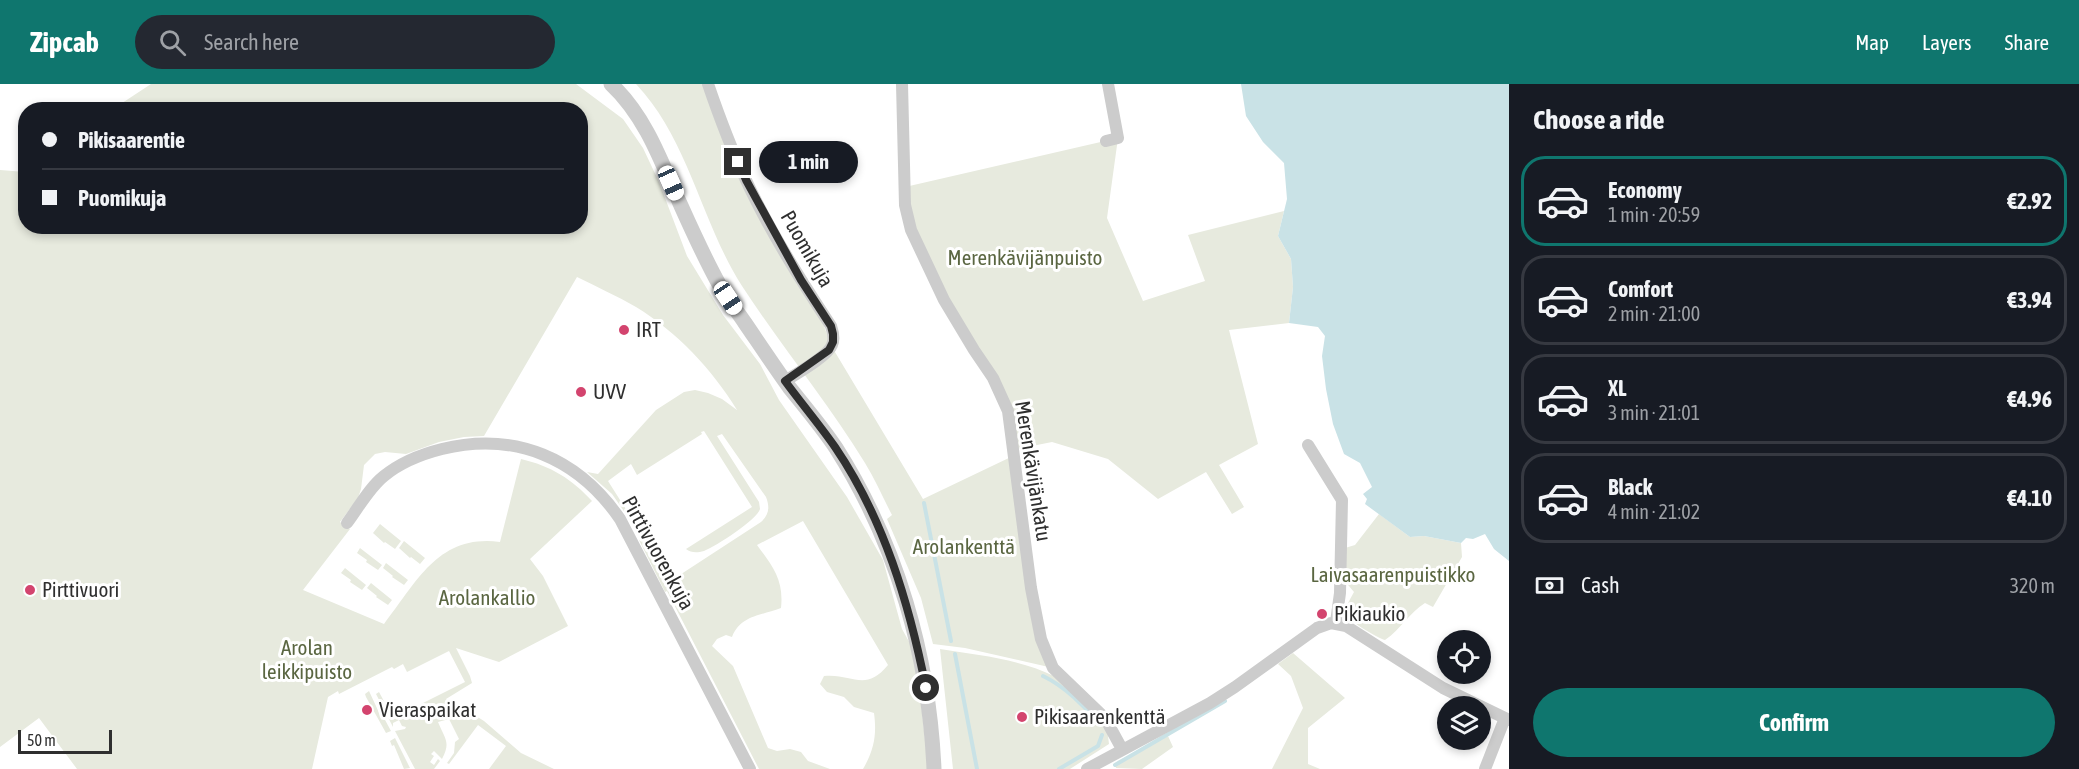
<!DOCTYPE html>
<meta charset="utf-8">
<style>
body{margin:0;font-family:"Asap Condensed",sans-serif;background:#242831;color:#f1f3f6;height:100vh;display:flex;flex-direction:column;font-size:22px;white-space:nowrap}
*{box-sizing:border-box;margin:0}
p{font-size:20px;color:#9ea1a6}
.icon{flex:none;width:33px;height:33px;fill:none;stroke:currentColor;stroke-width:2;stroke-linecap:round;stroke-linejoin:round}
.map{position:relative;flex:1;overflow:hidden}
.drawer{display:flex;flex-direction:column;background:#171b24;width:570px}
.drawer>*{flex:none}
.guide{position:absolute;left:18px;top:18px;width:570px;height:132px;border-radius:24px;box-shadow:0 3px 9px #0003;display:grid;align-content:center;height:132px;padding:0 24px;background:#171b24}
.buttons{position:absolute;left:1437px;top:546px;display:grid;gap:12px}
.buttons a{display:grid;place-items:center;width:54px;height:54px;border-radius:50%;background:#171b24;box-shadow:0 3px 9px #0003;font-size:30px}
.scale{position:absolute;left:18px;bottom:15px;width:94px;box-sizing:border-box;padding-left:6px;border:3px solid #2f2f2f;border-top:0;font-size:16px;line-height:21px;white-space:nowrap;color:#2f2f2f;-webkit-text-stroke:4px #fff;paint-order:stroke}
.end{position:absolute;width:27px;height:27px;margin:-14px;border:8px solid #2f2f2f;background:#fff;box-shadow:0 0 0 3px #fff}
.from{border-radius:50%}
.bubble{position:absolute;height:42px;border-radius:21px;background:#171b24;box-shadow:0 3px 9px #0003;font-size:20px;font-weight:700;line-height:42px;text-align:center}
.car{position:absolute;width:18px;height:36px;margin:-18px -9px;border-radius:8px;box-shadow:0 0 4px 2px #0007;background:linear-gradient(#fff 24%,#345 0 40%,#fff 0 76%,#345 0 86%,#fff 0)}
.guide b{display:flex;align-items:center;gap:21px;height:57px;font-size:22px}
.guide b+b{border-top:2px solid #363941}
.guide i{width:15px;height:15px;background:#f1f3f6}
ul{padding:0;list-style:none}
li{display:flex;align-items:center;gap:18px;height:90px;margin:0 12px 9px;padding:0 12px;border:3px solid #363941;border-radius:24px}
li div{flex:1}
li b{display:block;font-size:22px}
li em{font-style:normal;font-weight:700}
li.on{border-color:#0f766e}
li>.icon{width:54px;height:54px;stroke-width:1.5}
h2{padding:0 24px;font-size:27px;line-height:72px}
.pay{display:flex;align-items:center;gap:15px;height:66px;padding:0 24px;font-size:22px}
.pay p{margin-inline-start:auto}
.cta{display:flex;gap:12px;margin-top:auto;padding:12px 24px}
.cta a{flex:1;height:69px;border-radius:36px;background:#0f766e;color:#fff;font-size:24px;font-weight:700;line-height:69px;text-align:center}
header{display:flex;align-items:center;gap:36px;box-sizing:border-box;height:84px;padding:0 30px;background:#0f766e;color:#fff}
header strong{font-size:28px}
nav{display:flex;gap:33px;margin-inline-start:auto;font-size:21px}
.search{width:420px;height:54px;background:#242831;display:flex;align-items:center;gap:15px;box-sizing:border-box;padding:0 21px;border-radius:33px;color:#9ea1a6;font-size:22px}
main{display:flex;flex:1;min-height:0}
.map>svg:first-child{display:block}
.green{fill:#e7eade}
.water{fill:#c9e2e6}
.lines{fill:none;stroke-linecap:round;stroke-linejoin:round}
.stream{stroke:#c9e2e6;stroke-width:4}
.minor{stroke:#ccc;stroke-width:12}
.tertiary{stroke:#ccc;stroke-width:15}
.route{stroke:#2f2f2f;stroke-width:8}
.poi-dot{fill:#d3446e;stroke:#fff;stroke-width:2}
.labels{text-anchor:middle;stroke-width:6;stroke-linejoin:round;paint-order:stroke}
.street-label{font-size:21px;fill:#2f2f2f;stroke:#fff}
.park-label{font-size:21px;fill:#5a6641;stroke:#fff}
.poi-label{font-size:21px;fill:#2f2f2f;stroke:#fff;text-anchor:start}
</style>
<header>
<strong>Zipcab</strong>
<div class="search"><svg class="icon" aria-label="search" viewBox="0 0 24 24"><circle cx="10" cy="10" r="6"/><path d="M15 15l6 6"/></svg>Search here</div>
<nav><a>Map</a><a>Layers</a><a>Share</a></nav>
</header>
<main>
<div class="map">
<svg width="1509" height="685" viewBox="0 0 1509 685">
<rect width="100%" height="100%" fill="#fff"/>
<path class="green" d="M151,0h425l47,35 20,29 16,34 28,74 36,59 37,49 19,36 68,97 36,63 19,69 10,18 6,27 10,95h-65c11,-19 14,-34 11,-56l-20,-6 -10,-10 -17,-5 -7,-8 4,-8c28,-3 41,17 64,-11l-85,-144 -46,24c16,22 27,35 24,63 -21,8 -40,7 -49,29l-6,-2 -9,4 -5,7 21,20 35,82 9,3 13,-2 11,3 7,9 22,8h-71l-92,-178 -2,1 -26,-52 2,-2 4,2 27,40 89,-58c8,-7 9,-15 5,-25l-44,-63 -5,2 42,66 1,7c-3,11 -44,37 -56,42 -7,2 -13,2 -18,-2l66,-42 -48,-76 -3,1 1,2 -65,41 -6,-11 -23,17 26,41 -1,2 -21,-30 -25,-22 11,2 58,-64 28,-18 11,-2 13,3 14,6 15,11c-25,-41 -60,-78 -101,-103 -19,-11 -39,-20 -59,-30l-93,159 -20,1 -25,5 -33,12 -21,-2 -10,2 -11,11 -3,24 -3,9 -18,24 10,7 -47,61 81,34c33,-42 54,-90 116,-82l21,-83c30,7 51,20 71,42l-62,58 13,17 25,50 -69,36 -43,-14 14,28 2,7 -26,16 8,8 14,4 16,10 37,32 33,16h-65l17,-23 -28,-21 -29,39 -2,-1 7,-10 1,-11 4,-3 -10,-20 -11,3c7,17 13,20 4,37l-8,-8 -3,3 3,2 -4,6 4,3 4,-6 2,2 -6,8h-19l-20,-38 10,-2 1,-2 -4,-1 -3,-6 -6,3v4l-17,-33 3,-2 14,26 72,-36 -16,-31 -42,21 -4,-8 -9,5 -2,-2 -53,27 -1,-3 -10,6 -16,72h-235l-38,-51 -39,29v-577l25,2 1,54h554v-116l-467,-1z
M636,0h68l17,47 99,185 12,31 91,152 90,-43 18,132 22,80 -88,-20 -32,-4 -12,-46 -34,-79 5,-4c-9,-17 -17,-36 -27,-52 -38,-62 -84,-117 -123,-177 -41,-64 -53,-146 -106,-202z
M1118,54l-11,80 36,83 62,-20 -17,-46 96,-24 -6,25 13,23 2,28 -4,36 -60,7 29,114 -39,21 25,42 -12,7 -26,-42 -48,27 -50,-40 -56,-17 -40,8 -4,-39 -97,-181 -6,-43z
M1379,430l31,23 14,-1 37,7 1,14 -29,50 -8,-4c-16,10 -24,26 -40,37 -8,-2 -39,-21 -42,-28l11,-20 -11,-13 2,-31 10,-3z
M380,440l21,17 -6,8 -10,-7 -1,1 -11,-10z
M404,457l21,17 -5,6 -9,-7 -1,1 -11,-10z
M360,464l22,17 -4,5 -12,-8 1,-2 -10,-7z
M386,479l22,17 -4,5 -12,-8 1,-1 -10,-8z
M345,484l21,17 -4,5 -12,-8 1,-2 -10,-7z
M371,499l21,17 -4,5 -12,-8 1,-1 -10,-8z
M940,565c38,6 79,10 114,27l53,52 2,16 -39,25h-117z
M1293,569l52,45 -37,30v36l12,5h-48l31,-61 -12,-32 -13,-12z
M369,607l13,28 2,-1 7,13 -5,2 -20,-36 -1,-3z
M1168,652l5,11 -31,22 -26,-1 -1,-3 3,-4z
M395,654l15,30 -6,1 -10,-24 -2,1 -2,-5z"/>
<path class="water" d="M1241,0h268v477l-15,-12 -9,-15 -12,5 -7,-1 -5,5 -37,-7 -14,1 -45,-33 2,-5 -4,-5 9,-7 -12,-24 -16,-9 -11,-30 -7,-35 -4,-33 3,-20 -7,-9 -29,-4 4,-36 -2,-28 -13,-23 9,-37 -3,-36 -21,-21 -17,-26z"/>
<g class="lines">
<path class="stream" d="M924,419l27,138
M955,570l22,115
M1043,592c21,10 42,30 56,48
M1115,681l110,-64
M1059,685l39,-23 4,-11"/>
<path class="minor" d="M708,0c11,32 23,64 37,94 24,52 55,101 86,148 2,6 4,13 1,19 -4,11 -36,29 -47,36
M902,0l3,121 6,25 33,70 30,50 19,28 15,33 23,177 10,51 12,29 52,50 17,31
M1106,57l12,-3 -10,-54
M1308,361l34,55 -2,93 -4,29
M347,439c12,-16 22,-35 37,-47 16,-13 38,-22 58,-27 73,-18 136,9 178,70l130,250
M1087,685l123,-66 25,-16 82,-59 14,-5 15,3 97,62 66,32
M1485,685l20,-51"/>
<path class="tertiary" d="M611,0c30,28 46,66 62,104 15,33 29,66 47,98 7,13 17,25 25,37 15,22 29,43 44,64 16,20 33,40 47,61 61,96 93,208 98,321"/>
</g>
<g class="lines">
<path class="route" d="M738,78l8,18 55,100 30,46 2,8v8l-4,8 -44,31c16,22 34,43 50,66 49,72 74,156 91,241"/>
</g>
<g class="poi-dot">
<circle cx="624" cy="246" r="6"/>
<circle cx="581" cy="308" r="6"/>
<circle cx="30" cy="506" r="6"/>
<circle cx="1322" cy="530" r="6"/>
<circle cx="367" cy="626" r="6"/>
<circle cx="1022" cy="633" r="6"/>
</g>
<g class="labels">
<g class="street-label">
<text transform="translate(807 165) rotate(60)" y="7">Puomikuja</text>
<text transform="translate(1033 387) rotate(81)" y="7">Merenkävijänkatu</text>
<text transform="translate(658 469) rotate(61)" y="7">Pirttivuorenkuja</text>
</g>
<g class="park-label">
<text x="1025" y="181">Merenkävijänpuisto</text>
<text x="964" y="470">Arolankenttä</text>
<text x="1393" y="498">Laivasaarenpuistikko</text>
<text x="487" y="521">Arolankallio</text>
<text x="307" y="571">Arolan<tspan x="307" dy="24">leikkipuisto</tspan></text>
</g>
<g class="poi-label">
<text x="636" y="253">IRT</text>
<text x="593" y="315">UVV</text>
<text x="42" y="513">Pirttivuori</text>
<text x="1334" y="537">Pikiaukio</text>
<text x="379" y="633">Vieraspaikat</text>
<text x="1034" y="640">Pikisaarenkenttä</text>
</g>
</g>
</svg>
<div class="buttons">
<a><svg class="icon" aria-label="locate" viewBox="0 0 24 24"><circle cx="12" cy="12" r="6"/><path d="M12 2v4M12 18v4M2 12h4M18 12h4"/></svg></a>
<a><svg class="icon" aria-label="layers" viewBox="0 0 24 24"><path d="M12 4l9 5-9 5-9-5zM3 14l9 5 9-5"/></svg></a>
</div>
<div class="scale">50 m</div>
<i class="end from" style="left:926px;top:604px"></i>
<i class="end" style="left:738px;top:78px"></i>
<div class="bubble" style="left:759px;top:57px;width:99px">1 min</div>
<i class="car" style="left:671px;top:99px;rotate:156deg"></i>
<i class="car" style="left:728px;top:214px;rotate:146deg"></i>
<div class="guide">
<b><i class="from"></i>Pikisaarentie</b>
<b><i></i>Puomikuja</b>
</div>
</div>
<section class="drawer">
<h2>Choose a ride</h2>
<ul>
<li class="on"><svg class="icon" aria-label="car" viewBox="0 0 24 24"><path d="M5 17H2v-5l4-1 3-4h7l3 4 3 1v5h-3M9 17h6M6 11h13"/><circle cx="7" cy="17" r="2"/><circle cx="17" cy="17" r="2"/></svg><div><b>Economy</b><p>1 min · 20:59</p></div><em>€2.92</em></li>
<li><svg class="icon" aria-label="car" viewBox="0 0 24 24"><path d="M5 17H2v-5l4-1 3-4h7l3 4 3 1v5h-3M9 17h6M6 11h13"/><circle cx="7" cy="17" r="2"/><circle cx="17" cy="17" r="2"/></svg><div><b>Comfort</b><p>2 min · 21:00</p></div><em>€3.94</em></li>
<li><svg class="icon" aria-label="car" viewBox="0 0 24 24"><path d="M5 17H2v-5l4-1 3-4h7l3 4 3 1v5h-3M9 17h6M6 11h13"/><circle cx="7" cy="17" r="2"/><circle cx="17" cy="17" r="2"/></svg><div><b>XL</b><p>3 min · 21:01</p></div><em>€4.96</em></li>
<li><svg class="icon" aria-label="car" viewBox="0 0 24 24"><path d="M5 17H2v-5l4-1 3-4h7l3 4 3 1v5h-3M9 17h6M6 11h13"/><circle cx="7" cy="17" r="2"/><circle cx="17" cy="17" r="2"/></svg><div><b>Black</b><p>4 min · 21:02</p></div><em>€4.10</em></li>
</ul>
<div class="pay"><svg class="icon" aria-label="cash" viewBox="0 0 24 24"><path d="M3 7h18v10H3z"/><circle cx="12" cy="12" r="2"/></svg>Cash<p>320 m</p></div>
<div class="cta"><a>Confirm</a></div>
</section>
</main>
